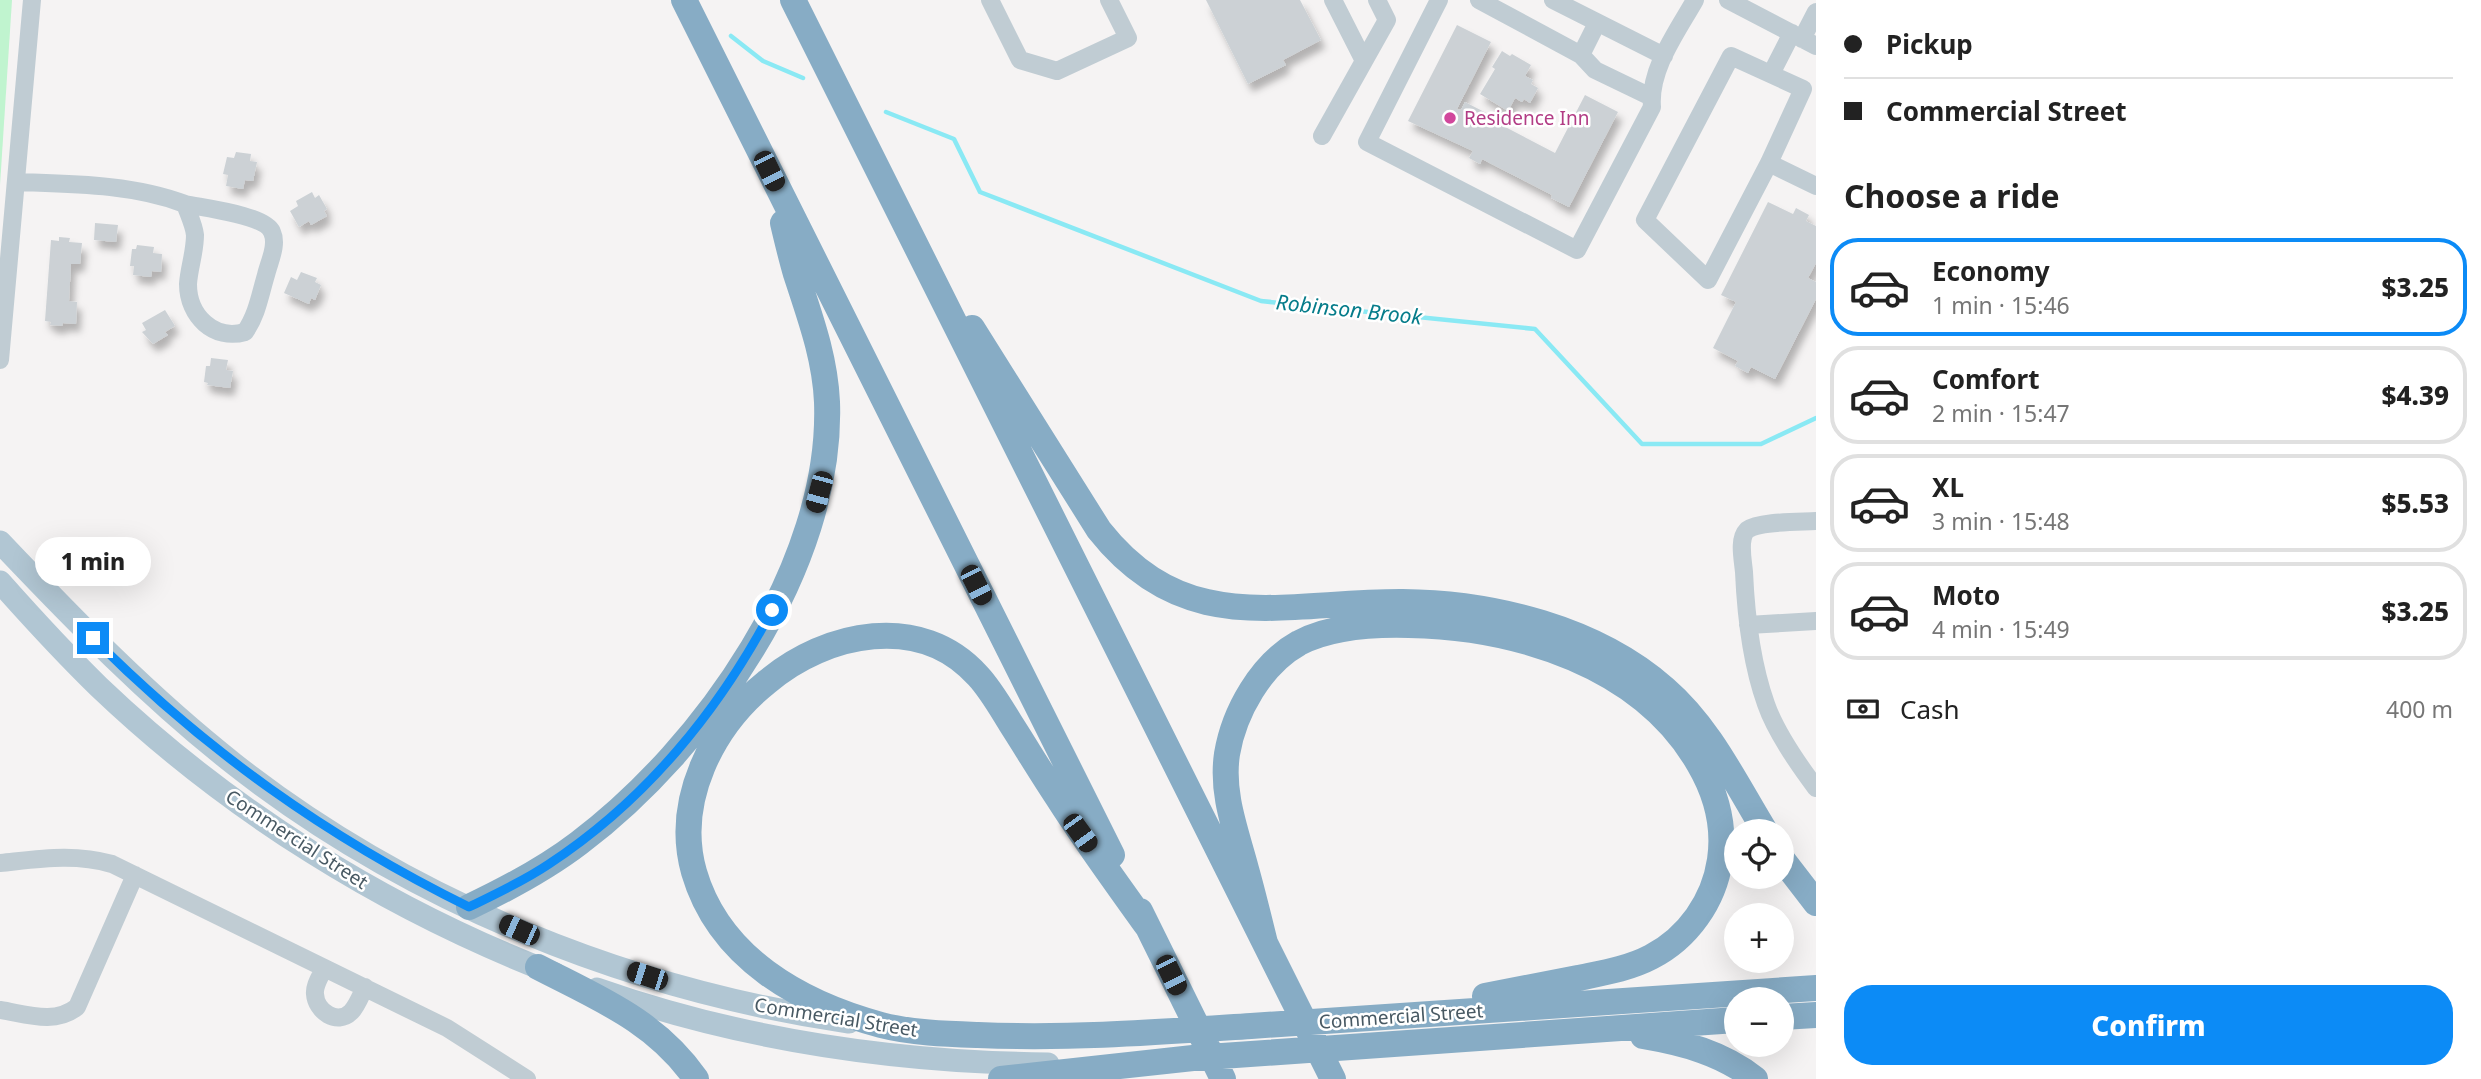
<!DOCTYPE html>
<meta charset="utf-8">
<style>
body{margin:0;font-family:"Noto Sans",sans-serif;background:#f2f2f2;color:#222;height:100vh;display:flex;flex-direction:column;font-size:26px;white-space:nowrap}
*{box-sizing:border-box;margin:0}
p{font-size:23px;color:#767676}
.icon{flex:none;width:38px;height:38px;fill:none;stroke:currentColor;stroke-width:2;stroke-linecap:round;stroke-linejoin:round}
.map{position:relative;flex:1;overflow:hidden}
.side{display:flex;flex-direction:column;background:#fff;width:665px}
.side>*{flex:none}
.top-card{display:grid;align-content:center;height:154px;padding:0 28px;background:#fff}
.buttons{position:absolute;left:1724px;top:819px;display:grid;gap:14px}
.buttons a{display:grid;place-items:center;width:70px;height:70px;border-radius:50%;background:#fff;box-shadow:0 7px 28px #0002;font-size:35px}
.end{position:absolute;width:32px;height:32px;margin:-16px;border:9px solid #0c8bf6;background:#fff;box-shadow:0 0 0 4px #fff}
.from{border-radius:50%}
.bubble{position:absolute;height:49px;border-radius:24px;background:#fff;box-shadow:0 7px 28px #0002;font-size:23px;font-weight:800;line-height:49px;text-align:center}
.car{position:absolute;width:21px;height:42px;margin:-21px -10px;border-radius:9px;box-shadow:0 0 5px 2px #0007;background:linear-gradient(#222 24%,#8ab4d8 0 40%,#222 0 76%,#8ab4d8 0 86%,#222 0)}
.top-card b{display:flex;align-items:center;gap:24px;height:66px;font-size:26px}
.top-card b+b{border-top:2px solid #e0e0e0}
.top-card i{width:18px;height:18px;background:#222}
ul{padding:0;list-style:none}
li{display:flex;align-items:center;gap:21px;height:98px;margin:0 14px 10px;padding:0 14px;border:4px solid #e0e0e0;border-radius:28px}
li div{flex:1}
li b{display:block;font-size:26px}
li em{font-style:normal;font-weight:800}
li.on{border-color:#0c8bf6}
li>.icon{width:63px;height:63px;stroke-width:1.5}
h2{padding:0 28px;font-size:32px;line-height:84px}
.pay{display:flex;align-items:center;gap:18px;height:77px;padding:0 28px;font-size:26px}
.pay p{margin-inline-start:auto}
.primary-button{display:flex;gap:14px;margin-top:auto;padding:14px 28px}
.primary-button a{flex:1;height:80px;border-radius:28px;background:#0c8bf6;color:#fff;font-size:28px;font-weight:800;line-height:80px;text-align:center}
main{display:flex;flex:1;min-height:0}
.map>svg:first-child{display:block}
.green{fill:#c0f4cf}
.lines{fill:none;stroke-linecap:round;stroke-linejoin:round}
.stream{stroke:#8ae9f4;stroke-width:4.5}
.building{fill:#ccd1d5;filter:url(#shadow)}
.minor{stroke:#c0ccd3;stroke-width:18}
.major{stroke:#b1c6d3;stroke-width:23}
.highway{stroke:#87acc5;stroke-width:26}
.route{stroke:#0c8bf6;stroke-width:9}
.hotel-dot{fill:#d1479c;stroke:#fff;stroke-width:2.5}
.labels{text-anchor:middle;stroke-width:5;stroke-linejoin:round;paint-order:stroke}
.hotel-label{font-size:19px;fill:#b23c85;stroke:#fff;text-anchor:start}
.street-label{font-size:19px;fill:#485963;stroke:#fff}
.water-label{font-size:21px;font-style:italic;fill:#057c8a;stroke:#fff}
</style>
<main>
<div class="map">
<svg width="1816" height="1079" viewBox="0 0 1816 1079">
<defs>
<filter id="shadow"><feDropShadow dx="4.5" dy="8" stdDeviation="3.5" flood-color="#0004"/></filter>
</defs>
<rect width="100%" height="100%" fill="#f5f3f3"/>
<path class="green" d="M0,0h12l-12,185z"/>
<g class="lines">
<path class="stream" d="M731,36l32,25 40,17
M886,112l68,27 26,53 281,109 274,28 107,115h119l55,-26"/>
</g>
<path class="building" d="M1206,0h94l21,40 -38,20 3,5 -38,19z
M1457,25l34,17 -34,67 4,1 4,-8 27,14 -2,3 65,34 30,-58 33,17 -49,95 -18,-9 1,-3 -70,-36 -2,5 -11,-6 4,-7 -65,-30z
M1502,51l8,5 2,-2 19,11 -6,11 8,4 -2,4 7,4 -8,15 -6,-4 -2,3 -7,-4 -7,13 -28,-17 15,-25 -3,-2z
M236,152l15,2 -1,7 7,1 -4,19 -8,-1 -2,9 -17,-3 2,-11 -5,-1 4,-17 7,1z
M312,192l3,6 4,-3 8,14 -3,2 3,5 -16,9 -2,-4 -10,6 -9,-16 8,-5 -2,-5z
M1768,202l25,12 3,-6 13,7 -3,6 10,5v37l-8,15 8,4v17l-41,80 -24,-12 -3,6 -13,-7 3,-5 -25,-13 23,-46 -15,-7z
M95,223l23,2 -2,17 -22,-2z
M59,237l11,1 -1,4 13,1 -2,21h-9l-2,37 8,1 -1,22 -13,-1 -1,3 -12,-1 1,-3 -6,-1 6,-81 8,1z
M137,245l17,2 -1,6 9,1 -1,18 -9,-1 -1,6 -18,-2 1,-9h-4l2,-17h4z
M301,272l16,6 -2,4 6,3 -6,15 -4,-2 -2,6 -25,-11 7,-16 6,3z
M165,310l10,16 -10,6 3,3 -15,9 -11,-12 4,-2 -4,-7z
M211,358l17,2 -2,10 7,1 -3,17 -23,-3 1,-2 -4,-1 2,-16h4z"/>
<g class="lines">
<path class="minor" d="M990,0l30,60 37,11 71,-33 -19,-38
M1439,0l-72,142 210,108 75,-143c-3,-38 25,-75 43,-107
M1479,0l102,55 14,15 56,27
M1553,0l111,56
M1728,0l88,46
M1802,39l14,-27
M1581,55l16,-32
M1731,56l72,33 -34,74 -61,117 -63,-60z
M1364,61l23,-41 -10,-20
M1771,74l21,-41
M1322,136l42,-75 -31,-61
M1769,163l47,23
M17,182c55,2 116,2 168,22 3,9 9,21 10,31 0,17 -6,33 -7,49 0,32 26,57 57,48 12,-17 15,-37 21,-57 3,-13 12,-30 6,-43 -7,-17 -69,-24 -87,-28
M0,360l32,-360
M1816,521c-16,1 -57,0 -69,9 -9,9 -4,30 -3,42 2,45 7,90 22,132 10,29 32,60 50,84
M1748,625l68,-4
M0,863c39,-4 74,-10 112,1l335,164 80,51
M324,968c-3,8 -10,17 -9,26 1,17 22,32 36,18 6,-6 10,-17 14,-25
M0,1010c26,4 55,15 77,-3l58,-132"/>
<path class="major" d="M0,542c74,78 149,155 234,222 176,138 395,226 615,258
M0,582c32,36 64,71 99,105 130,124 287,222 456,287
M597,989c145,51 298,73 451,75"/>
<path class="highway" d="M684,0l428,855
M793,0l540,1079
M972,328l127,202c87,110 185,71 304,72 90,1 193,26 262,87 44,38 70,93 100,142
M1782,859l34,44
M469,907c38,-18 76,-38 110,-64 126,-95 254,-277 248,-441 -2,-45 -17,-85 -31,-128 -5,-17 -9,-34 -13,-51
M1140,911l83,168
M1147,926c-30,-42 -61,-84 -89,-128 -16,-24 -31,-49 -47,-74 -10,-16 -20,-34 -33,-48 -57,-64 -152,-44 -211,6 -55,44 -93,119 -73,190 25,86 106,131 187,153 31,8 66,9 97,10 92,4 182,-3 273,-9 188,-13 377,-25 565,-38
M1265,943c-6,-24 -12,-49 -19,-74 -10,-38 -25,-75 -19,-115 7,-42 34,-90 72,-111 33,-17 74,-19 110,-18 108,2 233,40 290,139 17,29 26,62 21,96 -6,41 -32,78 -69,97 -23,12 -49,16 -73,21 -31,6 -62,12 -93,18
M538,967c60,31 118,54 158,112
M1782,1017l34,-2
M1643,1036c41,7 79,17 112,43
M1001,1079l192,-21 543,-38"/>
</g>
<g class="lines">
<path class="route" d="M93,638c113,113 234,199 376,269 27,-13 55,-26 80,-43 96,-63 170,-153 223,-254"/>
</g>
<circle class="hotel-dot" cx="1450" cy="118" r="7"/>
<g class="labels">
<g class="hotel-label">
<text x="1464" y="125">Residence Inn</text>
</g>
<g class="street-label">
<text transform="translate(297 839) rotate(33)" y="7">Commercial Street</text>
<text transform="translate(1401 1016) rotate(-4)" y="7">Commercial Street</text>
<text transform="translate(836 1017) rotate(9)" y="7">Commercial Street</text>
</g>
<g class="water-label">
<text transform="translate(1349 310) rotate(6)" y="7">Robinson Brook</text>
</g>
</g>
</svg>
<div class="buttons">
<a><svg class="icon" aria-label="locate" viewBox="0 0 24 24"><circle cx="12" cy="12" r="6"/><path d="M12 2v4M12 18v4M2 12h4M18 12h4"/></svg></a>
<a>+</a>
<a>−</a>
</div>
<i class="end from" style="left:772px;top:610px"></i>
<i class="end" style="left:93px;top:638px"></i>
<div class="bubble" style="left:35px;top:537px;width:116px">1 min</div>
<i class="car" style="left:769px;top:171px;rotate:154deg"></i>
<i class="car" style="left:819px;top:492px;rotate:195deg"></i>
<i class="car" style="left:976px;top:585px;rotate:153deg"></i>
<i class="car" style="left:1080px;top:833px;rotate:144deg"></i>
<i class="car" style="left:519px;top:930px;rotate:294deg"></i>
<i class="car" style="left:1171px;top:975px;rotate:154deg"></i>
<i class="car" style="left:647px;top:976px;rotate:288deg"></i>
</div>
<section class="side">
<div class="top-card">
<b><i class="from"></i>Pickup</b>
<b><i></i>Commercial Street</b>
</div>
<h2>Choose a ride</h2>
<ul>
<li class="on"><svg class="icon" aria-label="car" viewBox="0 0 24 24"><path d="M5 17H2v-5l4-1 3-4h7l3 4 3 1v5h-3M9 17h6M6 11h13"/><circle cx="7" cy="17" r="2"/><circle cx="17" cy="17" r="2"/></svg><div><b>Economy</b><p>1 min · 15:46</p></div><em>$3.25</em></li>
<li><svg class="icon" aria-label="car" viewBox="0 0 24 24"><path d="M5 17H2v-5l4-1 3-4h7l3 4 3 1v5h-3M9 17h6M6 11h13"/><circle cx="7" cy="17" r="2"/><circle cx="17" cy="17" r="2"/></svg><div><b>Comfort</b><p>2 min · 15:47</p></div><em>$4.39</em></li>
<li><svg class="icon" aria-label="car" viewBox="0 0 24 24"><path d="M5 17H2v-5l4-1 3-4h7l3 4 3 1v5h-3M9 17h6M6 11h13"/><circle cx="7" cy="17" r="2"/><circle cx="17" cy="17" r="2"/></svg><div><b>XL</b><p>3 min · 15:48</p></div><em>$5.53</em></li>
<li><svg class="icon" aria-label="car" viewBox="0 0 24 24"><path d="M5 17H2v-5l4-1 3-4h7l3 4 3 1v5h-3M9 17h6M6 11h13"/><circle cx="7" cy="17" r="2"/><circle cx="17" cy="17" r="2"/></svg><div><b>Moto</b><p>4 min · 15:49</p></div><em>$3.25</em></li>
</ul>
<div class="pay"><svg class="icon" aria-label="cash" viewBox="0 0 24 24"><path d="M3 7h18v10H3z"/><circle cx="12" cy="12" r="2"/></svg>Cash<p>400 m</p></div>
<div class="primary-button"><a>Confirm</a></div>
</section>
</main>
